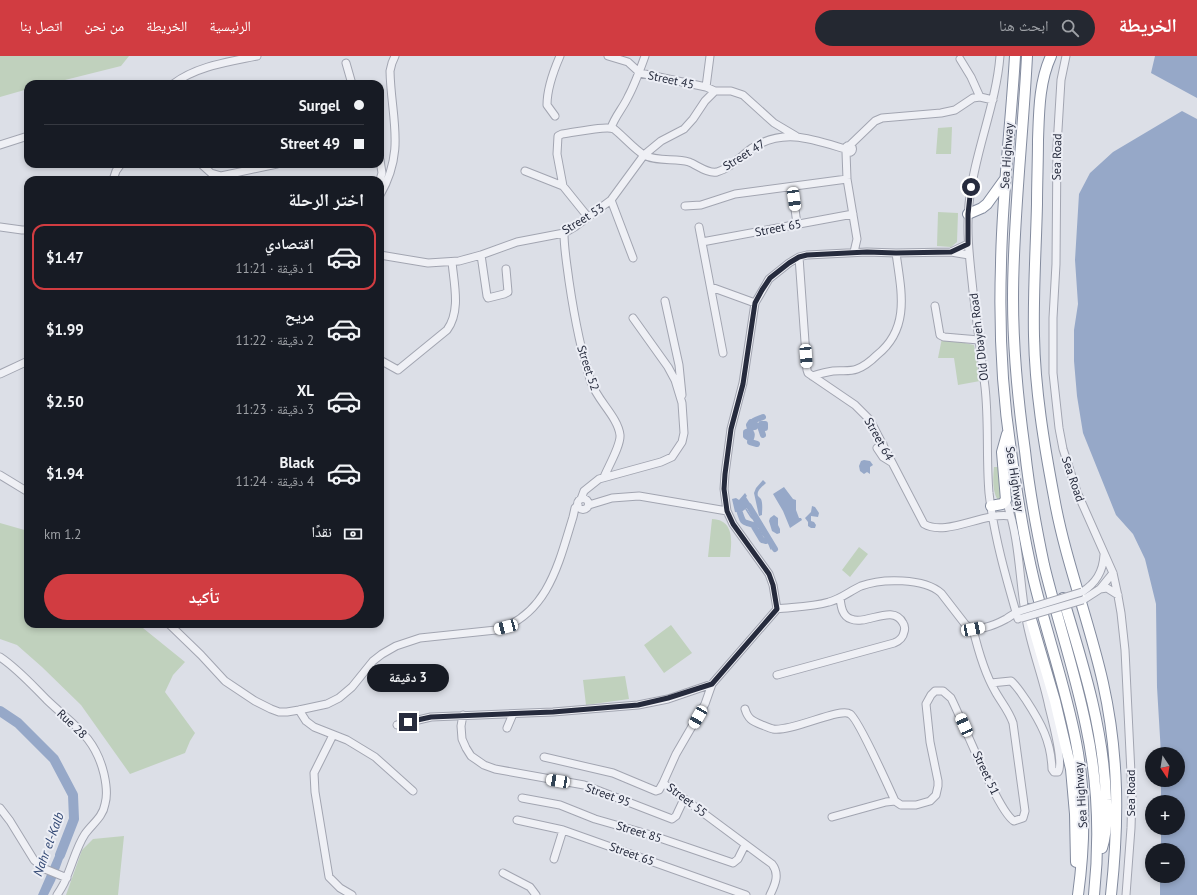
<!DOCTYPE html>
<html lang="ar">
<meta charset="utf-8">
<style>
body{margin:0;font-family:"PT Sans","Noto Naskh Arabic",sans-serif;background:#242831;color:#f1f3f6;direction:rtl;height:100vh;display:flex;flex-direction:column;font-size:15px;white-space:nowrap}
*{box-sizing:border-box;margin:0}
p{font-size:13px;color:#9ea1a6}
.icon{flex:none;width:22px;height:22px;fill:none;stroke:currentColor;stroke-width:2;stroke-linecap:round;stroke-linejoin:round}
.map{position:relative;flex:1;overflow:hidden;direction:ltr}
.details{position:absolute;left:24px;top:120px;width:360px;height:452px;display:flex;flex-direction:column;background:#171b24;border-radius:12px;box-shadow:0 2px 6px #0003;direction:rtl}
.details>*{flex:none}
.banner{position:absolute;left:24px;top:24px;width:360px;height:88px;border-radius:12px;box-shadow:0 2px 6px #0003;direction:rtl;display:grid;align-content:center;height:88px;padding:0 20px;background:#171b24}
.needle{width:26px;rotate:168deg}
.tools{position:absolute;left:1145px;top:691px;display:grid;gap:8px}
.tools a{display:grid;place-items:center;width:40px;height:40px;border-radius:50%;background:#171b24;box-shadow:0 2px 6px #0003;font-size:20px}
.end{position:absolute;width:18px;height:18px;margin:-9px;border:5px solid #262b3d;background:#fff;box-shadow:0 0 0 2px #fff}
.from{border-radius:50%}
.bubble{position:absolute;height:28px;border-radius:14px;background:#171b24;box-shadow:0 2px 6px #0003;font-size:13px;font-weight:800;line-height:28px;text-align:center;direction:rtl}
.car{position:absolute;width:12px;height:24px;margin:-12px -6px;border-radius:5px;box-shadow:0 0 3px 1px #0007;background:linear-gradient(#fff 24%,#345 0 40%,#fff 0 76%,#345 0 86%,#fff 0)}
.banner b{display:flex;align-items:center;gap:14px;height:38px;font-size:15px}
.banner b+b{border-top:1px solid #363941}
.banner i{width:10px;height:10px;background:#f1f3f6}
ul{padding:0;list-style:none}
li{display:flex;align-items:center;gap:12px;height:66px;margin:0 8px 6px;padding:0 12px;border:2px solid transparent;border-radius:12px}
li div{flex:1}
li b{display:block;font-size:15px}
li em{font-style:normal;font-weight:800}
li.selected{border-color:#d13c41}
li>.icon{width:36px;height:36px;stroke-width:1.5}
h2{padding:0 20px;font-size:18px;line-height:48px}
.pay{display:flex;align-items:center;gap:10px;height:44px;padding:0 20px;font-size:15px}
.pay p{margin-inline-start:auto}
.action{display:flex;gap:8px;margin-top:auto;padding:8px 20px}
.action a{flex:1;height:46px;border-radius:24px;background:#d13c41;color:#fff;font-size:16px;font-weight:800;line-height:46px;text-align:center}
header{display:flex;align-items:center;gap:24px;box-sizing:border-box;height:56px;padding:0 20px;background:#d13c41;color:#fff}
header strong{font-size:19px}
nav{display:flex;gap:22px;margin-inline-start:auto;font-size:14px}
.search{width:280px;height:36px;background:#242831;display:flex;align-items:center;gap:10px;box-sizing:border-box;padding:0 14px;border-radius:22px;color:#9ea1a6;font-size:15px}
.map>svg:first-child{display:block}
.green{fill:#c0d1bd}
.water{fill:#96a8c8}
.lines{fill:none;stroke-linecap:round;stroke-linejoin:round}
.stream{stroke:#96a8c8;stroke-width:1.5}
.canal{stroke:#96a8c8;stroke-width:6}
.river{stroke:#96a8c8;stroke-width:10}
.minor-casing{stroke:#a2a5b1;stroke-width:9}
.highway-casing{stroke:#838b9e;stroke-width:12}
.minor{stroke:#eff0f5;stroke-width:7}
.highway{stroke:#fff;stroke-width:10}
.minor-bridge-casing{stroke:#a2a5b1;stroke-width:9;stroke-linecap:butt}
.minor-bridge{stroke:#eff0f5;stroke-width:7}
.route{stroke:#262b3d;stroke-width:5}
.labels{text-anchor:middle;stroke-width:4;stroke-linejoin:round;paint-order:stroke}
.street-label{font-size:12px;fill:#262b3d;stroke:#eceef5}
.water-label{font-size:13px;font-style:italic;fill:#2f4572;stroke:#eceef5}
</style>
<header>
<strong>الخريطة</strong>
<div class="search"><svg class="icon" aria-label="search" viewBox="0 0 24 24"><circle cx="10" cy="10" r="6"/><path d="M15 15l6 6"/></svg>ابحث هنا</div>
<nav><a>الرئيسية</a><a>الخريطة</a><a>من نحن</a><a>اتصل بنا</a></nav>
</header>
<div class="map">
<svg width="1197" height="839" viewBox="0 0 1197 839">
<rect width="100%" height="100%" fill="#dcdfe7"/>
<path class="green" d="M0,0h129l-8,10 -72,18h-21v5l-28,8z
M952,71l-1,27h-15l2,-26z
M938,156l20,1 -1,29 -6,5 -14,-1z
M942,282l32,7 6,36 -22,4 -4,-27h-16z
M994,411h5l3,28 -1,4 -3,1c-6,-8 -5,-23 -4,-33z
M712,463c22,1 20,21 18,38h-22z
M0,467l28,8v93h110l47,38 -12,13 -8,17 30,41 -5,8 -5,12 -55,21 -49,-69 -39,-38 -25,-22 -17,-6z
M859,491l9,7 -18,23 -8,-7z
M671,569l21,28 -28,20 -20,-28z
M625,620l4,23 -43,6 -3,-25z
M124,780l-6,59h-52l16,-45 11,-11z"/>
<path class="water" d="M1155,0h42v42l-46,-25z
M1182,55l15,8v776h-37v-19h18v-26h-17v-22h17v-26h-17v-22h17v-26h-17l-4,-67 -1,-83 -11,-45 -12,-25 -17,-19 -33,-82 -6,-37 -3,-35v-31l4,-26 -3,-44 4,-66 11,-21 23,-21z
M864,404l6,1 3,4 -3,2v7l-3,-2 -3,2 -4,-3 -1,-5 2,-5z
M763,424l3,3c-3,3 -10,8 -8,13 1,1 2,2 3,3 2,4 1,12 1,16l-3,1 -5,-23 2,-5z
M784,431l9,12 3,1v10l3,8h2l1,2 -12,8 -7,-17 -10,-17z
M745,437l2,3 -1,1 5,8 -11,8 -5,-1 -3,-13 4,-1 3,2z
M812,450l3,1 4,6 -1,4 -7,-1v5l3,1 2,3 -1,3h-4l-3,-2v-4l-3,-4 6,-6z
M774,459l4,3v7l2,4v4l-3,1 -5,-3 -3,-10 1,-3z
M61,786l7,3 -13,36 -7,14h-10z"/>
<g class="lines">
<path class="stream" d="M748,452c3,5 5,9 7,15 3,5 8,8 10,14
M746,453l5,8 6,6 4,10 6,6 4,10"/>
<path class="canal" d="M763,379l-3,-9 1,-2h4v4
M757,388l-7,-2c1,-5 4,-8 -1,-11l-3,1v4l3,2h2c1,-3 1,-4 -1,-7l-3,1 -1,4 3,2 2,-3c0,-3 -1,-7 -2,-10l2,-3h2l3,3 -1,2h-5c1,-7 8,-8 13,-10
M749,450l26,43
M740,457c4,12 3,8 13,12l9,15 4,1"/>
<path class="river" d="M0,655l18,12 36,36 19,36 1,24 -14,36"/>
<g class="minor-casing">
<path id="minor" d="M608,0l20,6 12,11 66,14 9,4h16l12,4 31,28 22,13
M1000,0c-4,50 -26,97 -31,148 -3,29 1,58 4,87 4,32 8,64 12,96 4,35 1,71 4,106 5,43 17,85 29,126
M1066,0l-5,24 -4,66 -1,118 -3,54v55l6,55 4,21 14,43 36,81 5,23 3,17 4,37 7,144 -1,34 -5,67
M960,3l11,18 9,20
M346,7l6,21
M173,28c24,-18 55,-22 84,-28
M706,31l4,-31
M555,60l-8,-11c0,-17 6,-33 13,-49
M611,72c4,-12 12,-20 17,-31 7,-13 12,-27 17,-41
M0,89l28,-9
M845.5 93a3.5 3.5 0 1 1 7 0a3.5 3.5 0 1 1-7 0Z
M849,90l26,-25 7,-3 59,-5 14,-3 18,-12 7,-1 13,3
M846,96l1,27 10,60 -3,13
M201,108l10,9 10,3 56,-12
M525,115l38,15 25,31
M113,124l3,-9 5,-7
M380,124l2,-7 -2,-13
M563,130l-6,-32 1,-18 4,-2c11,-1 44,-9 52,-5 9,7 21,21 30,26 13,7 31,3 45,7 8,3 19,12 28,10 14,-4 24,-16 35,-24 32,-20 60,-9 93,1
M792,131l5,37
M380,139c26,-45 11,-77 10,-124l2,-8 3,-7
M611,144l22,58
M685,150l16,-1 34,-11 112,-15
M0,171l22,3h6
M699,171l24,126
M564,177c0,16 3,32 5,48 5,34 11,68 22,101 6,18 27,35 29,53 1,10 -12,32 -16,42
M702,186l151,-28
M951,196l17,-8
M380,199l48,8 31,-2 22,-6 36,-13 47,-9 12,-7 35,-26 33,-45 17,-14 23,-12 9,-10 12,-18 10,-10
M481,199l6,41 1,2 16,-4 4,-2 -2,-23
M799,201l8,113 1,3 47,32 15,15 54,104c22,13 59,-12 86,-8
M711,231l44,16
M665,245l14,64 3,30
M935,250l5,29 4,2 35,3
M380,304l18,10 49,-40c14,-19 7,-46 5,-68
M0,318l28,-13
M812,320c7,-2 14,-4 21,-5 8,-1 16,1 24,-2 8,-3 14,-8 20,-14 34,-27 24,-65 19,-102
M883,388l-6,4 6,9 8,5
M0,419l28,17
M577.5 448a5.5 5.5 0 1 1 11 0a5.5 5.5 0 1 1-11 0Z
M581,443l3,-8 15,-12 62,-17 11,-5 10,-15 2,-9 -2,-30 -7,-23 -7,-13 -35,-49
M589,449l23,-7 27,-2 88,15
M1100,533l7,-1 11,7
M1082,536c14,-9 21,-20 22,-37
M1083,544l17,-11 13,-16
M777,553l-4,-24 -4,-11 -36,-50 -6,-13 -3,-22 1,-15 6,-45 12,-46 12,-80 14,-24 20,-16 10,-6 8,-2 60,-3 29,1 55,-1 18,3
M777,553c17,-2 35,-2 52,-7 12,-3 21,-11 32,-16 21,-8 63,-8 80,7l24,31c9,10 30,1 41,-5 5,-3 8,-6 14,-8
M169,568l32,31 24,26 30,20 16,8 8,3h8l12,-2 28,-6 12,-6 13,-11 21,-26 9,-7 14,-8 24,-8 76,-8c52,-15 63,-68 77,-113l2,-9 3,-3
M0,601c18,12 32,28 47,43 26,25 48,36 57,74 2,9 4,20 1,30 -2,13 -13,20 -20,30 -8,12 -12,28 -18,42 -2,7 -6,13 -10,19
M777,619l117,-32c5,-2 9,-5 10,-11 1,-3 1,-6 -1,-9 -10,-20 -37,3 -52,-4 -9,-3 -10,-13 -11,-21
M991,627l20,-2c6,5 10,12 15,19 15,23 25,41 26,69l2,3h4c6,-9 -6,-53 -9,-65 -6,-30 -18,-59 -23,-89 -7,-38 -6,-79 -20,-117
M745,653c3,10 7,12 17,16 3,1 7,3 11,4 19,3 67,-22 77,-15 8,4 39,74 45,87l6,4h15l14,-4 6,-6 2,-9v-5l-8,-39 -4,-38 5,-9 4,-4h8l8,7c11,21 47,114 63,123l9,-3 2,-7 -12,-88c-4,-12 -12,-21 -18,-32 -11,-19 -17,-41 -22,-62
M299,654l7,11 8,6 33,13 28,17 38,34
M463,659l-2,11 1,13 4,9 5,8 13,9 11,4 89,16 88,34 4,-3 8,-17
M397,669l34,-8 122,-5 85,-7 30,-6 44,-15
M507,672l6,-14
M333,679l-19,38 1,19 14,85 11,11 12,7
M544,701l69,16 43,18 3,-1 4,-7
M522,742l38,7 35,14 56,16 82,28 5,-4 7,-14
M0,752l10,13 24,39 11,9 22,9
M832,761l54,-15 9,-1
M517,764l46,10 183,65
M554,803l9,-29
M503,817l27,14 6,8
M770,839c5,-10 10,-21 2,-31l-109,-81 13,-29 29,-50 7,-20 65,-75"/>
</g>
<g class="highway-casing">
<path id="highway" d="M1015,0c-4,69 -13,139 -14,208 -2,62 1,127 10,187 6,44 13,88 23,130 13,54 32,107 42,161 10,51 9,102 2,153
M1027,0c-4,81 -14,162 -14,242 0,51 5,103 12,153 4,38 11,76 19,114 13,54 31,106 42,161 12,56 14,112 8,169
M1051,0c-12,26 -12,56 -13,84 0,21 -1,43 -1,64 -1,44 -4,88 -3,132 1,54 10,108 20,161 11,63 35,123 49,186 16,72 16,139 8,212
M968,158l14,-6 5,-4 18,-25
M991,450l11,-2 4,-4 -4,-48 5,-18
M1063,542c20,66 41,132 43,202 1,16 1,32 -4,48
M1028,553l27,92 16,68 4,45 1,48"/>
</g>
<use href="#minor" class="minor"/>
<use href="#highway" class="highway"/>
<g class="minor-bridge-casing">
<path id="minor-bridge" d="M1020,555l62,-19
M1022,562l61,-18"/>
</g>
<use href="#minor-bridge" class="minor-bridge"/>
</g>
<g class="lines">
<path class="route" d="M408,666l23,-5 122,-5 85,-7 30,-7 44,-14 65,-75 -4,-24 -4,-11 -36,-50 -6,-13 -3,-22 1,-15 6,-45 12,-45 12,-81 7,-13 8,-12 19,-15 10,-6 8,-2 60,-3 29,1 55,-1 17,-8v-30l3,-27"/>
</g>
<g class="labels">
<g class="street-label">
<text transform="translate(671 24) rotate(12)" y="4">Street 45</text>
<text transform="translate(744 99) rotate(-32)" y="4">Street 47</text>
<text transform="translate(1007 100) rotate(-86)" y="4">Sea Highway</text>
<text transform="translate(1057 101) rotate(-89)" y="4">Sea Road</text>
<text transform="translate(583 163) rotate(-32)" y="4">Street 53</text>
<text transform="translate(778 172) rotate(-11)" y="4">Street 65</text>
<text transform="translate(979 281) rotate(-97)" y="4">Old Dbayeh Road</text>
<text transform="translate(588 312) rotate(72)" y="4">Street 52</text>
<text transform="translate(879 383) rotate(61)" y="4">Street 64</text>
<text transform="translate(1015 423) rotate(81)" y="4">Sea Highway</text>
<text transform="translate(1073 423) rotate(71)" y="4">Sea Road</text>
<text transform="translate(72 668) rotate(44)" y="4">Rue 28</text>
<text transform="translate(986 717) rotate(65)" y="4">Street 51</text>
<text transform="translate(1131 737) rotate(-90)" y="4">Sea Road</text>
<text transform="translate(608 739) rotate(20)" y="4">Street 95</text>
<text transform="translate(1081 739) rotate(-94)" y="4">Sea Highway</text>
<text transform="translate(687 744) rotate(37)" y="4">Street 55</text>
<text transform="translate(639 776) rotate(17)" y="4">Street 85</text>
<text transform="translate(632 798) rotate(20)" y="4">Street 65</text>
</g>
<g class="water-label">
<text transform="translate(48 788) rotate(-70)" y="5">Nahr el-Kalb</text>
</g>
</g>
</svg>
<div class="tools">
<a><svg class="needle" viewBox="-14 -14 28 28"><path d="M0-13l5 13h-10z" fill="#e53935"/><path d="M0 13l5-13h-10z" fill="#9ea1a6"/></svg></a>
<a>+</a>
<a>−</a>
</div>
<i class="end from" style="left:971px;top:131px"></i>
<i class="end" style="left:408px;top:666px"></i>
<div class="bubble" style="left:367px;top:608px;width:82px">3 دقيقة</div>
<i class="car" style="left:794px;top:143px;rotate:172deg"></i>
<i class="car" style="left:806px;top:300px;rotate:176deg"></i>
<i class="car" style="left:506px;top:571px;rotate:255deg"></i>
<i class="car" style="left:973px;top:573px;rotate:79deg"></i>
<i class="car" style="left:698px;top:661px;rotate:210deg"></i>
<i class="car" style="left:964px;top:669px;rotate:336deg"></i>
<i class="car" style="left:558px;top:725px;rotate:279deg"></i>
<div class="banner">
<b><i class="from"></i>Surgel</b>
<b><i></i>Street 49</b>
</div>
<section class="details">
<h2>اختر الرحلة</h2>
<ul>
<li class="selected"><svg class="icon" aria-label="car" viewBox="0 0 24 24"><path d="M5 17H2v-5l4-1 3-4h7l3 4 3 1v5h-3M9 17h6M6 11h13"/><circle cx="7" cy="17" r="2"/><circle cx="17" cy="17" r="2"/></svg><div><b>اقتصادي</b><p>1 دقيقة · 11:21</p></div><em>$1.47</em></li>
<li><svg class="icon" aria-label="car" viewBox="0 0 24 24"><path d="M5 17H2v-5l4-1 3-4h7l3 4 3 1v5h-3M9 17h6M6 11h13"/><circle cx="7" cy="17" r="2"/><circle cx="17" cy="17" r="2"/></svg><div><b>مريح</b><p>2 دقيقة · 11:22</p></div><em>$1.99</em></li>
<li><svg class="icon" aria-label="car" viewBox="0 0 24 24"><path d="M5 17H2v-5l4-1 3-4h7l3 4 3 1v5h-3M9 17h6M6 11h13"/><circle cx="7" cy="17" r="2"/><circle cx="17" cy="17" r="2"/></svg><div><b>XL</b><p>3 دقيقة · 11:23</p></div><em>$2.50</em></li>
<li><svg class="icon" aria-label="car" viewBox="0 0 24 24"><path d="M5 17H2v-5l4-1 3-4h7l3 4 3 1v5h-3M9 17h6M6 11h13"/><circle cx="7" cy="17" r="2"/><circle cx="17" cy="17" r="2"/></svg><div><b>Black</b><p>4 دقيقة · 11:24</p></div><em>$1.94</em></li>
</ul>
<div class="pay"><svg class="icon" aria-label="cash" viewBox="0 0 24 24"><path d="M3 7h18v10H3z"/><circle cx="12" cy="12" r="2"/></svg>نقدًا<p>1.2 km</p></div>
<div class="action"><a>تأكيد</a></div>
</section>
</div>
